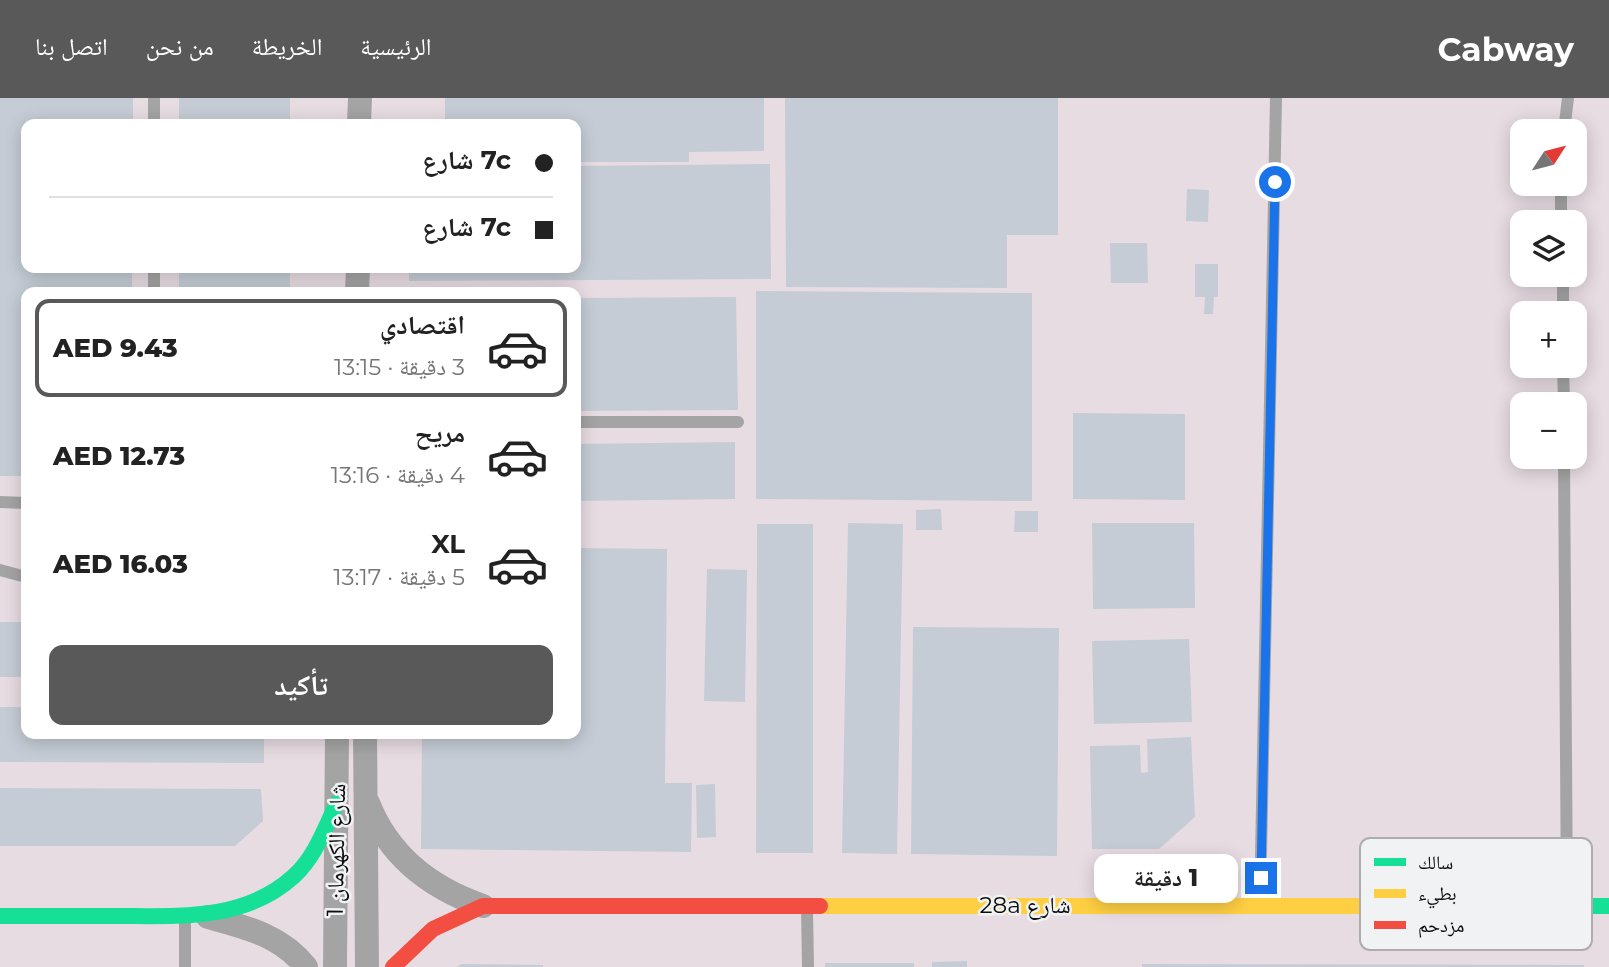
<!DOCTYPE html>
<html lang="ar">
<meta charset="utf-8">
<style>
body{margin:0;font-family:Montserrat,"Noto Naskh Arabic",sans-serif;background:#f2f2f2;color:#222;direction:rtl;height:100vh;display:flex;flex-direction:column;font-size:26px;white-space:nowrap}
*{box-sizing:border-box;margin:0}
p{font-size:23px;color:#767676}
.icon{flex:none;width:38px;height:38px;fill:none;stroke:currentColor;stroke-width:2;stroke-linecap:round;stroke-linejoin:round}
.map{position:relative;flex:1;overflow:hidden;direction:ltr}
.panel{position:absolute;left:21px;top:189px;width:560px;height:452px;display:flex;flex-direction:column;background:#fff;border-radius:14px;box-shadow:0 4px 18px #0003;direction:rtl}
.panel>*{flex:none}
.top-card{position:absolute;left:21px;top:21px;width:560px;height:154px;border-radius:14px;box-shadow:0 4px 18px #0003;direction:rtl;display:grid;align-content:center;height:154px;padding:0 28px;background:#fff}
.needle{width:46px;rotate:54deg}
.controls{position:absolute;left:1510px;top:21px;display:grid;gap:14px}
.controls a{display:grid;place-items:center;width:77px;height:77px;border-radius:14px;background:#fff;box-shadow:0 4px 18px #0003;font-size:35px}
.end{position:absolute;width:32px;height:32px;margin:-16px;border:9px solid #1a73e8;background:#fff;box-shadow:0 0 0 4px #fff}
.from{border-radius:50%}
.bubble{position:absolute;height:49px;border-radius:14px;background:#fff;box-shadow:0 4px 18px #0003;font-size:23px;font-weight:800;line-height:49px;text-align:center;direction:rtl}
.top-card b{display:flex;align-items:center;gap:24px;height:66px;font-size:26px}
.top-card b+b{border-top:2px solid #e0e0e0}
.top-card i{width:18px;height:18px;background:#222}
ul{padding:12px 0 0;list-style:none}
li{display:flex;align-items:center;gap:21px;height:98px;margin:0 14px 10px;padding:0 14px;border:4px solid transparent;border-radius:14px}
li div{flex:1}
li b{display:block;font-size:26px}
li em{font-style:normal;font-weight:800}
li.active{border-color:#595959}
li>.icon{width:63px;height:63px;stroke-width:1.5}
.cta{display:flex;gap:14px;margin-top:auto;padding:14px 28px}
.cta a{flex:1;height:80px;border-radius:14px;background:#595959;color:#fff;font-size:28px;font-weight:800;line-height:80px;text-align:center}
header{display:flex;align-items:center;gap:42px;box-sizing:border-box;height:98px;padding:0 35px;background:#595959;color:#fff}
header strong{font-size:33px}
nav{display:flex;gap:38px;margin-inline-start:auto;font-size:24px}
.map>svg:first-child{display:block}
.industrial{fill:#e8dce3;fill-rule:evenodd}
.building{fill:#c5ccd5}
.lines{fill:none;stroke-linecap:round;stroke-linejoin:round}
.lane{stroke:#a5a4a4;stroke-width:12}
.street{stroke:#a5a4a4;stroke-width:24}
.fast{stroke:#16e098;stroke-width:16}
.slow{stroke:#ffcf43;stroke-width:16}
.jam{stroke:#f24e42;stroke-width:16}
.route{stroke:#1a73e8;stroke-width:9}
.labels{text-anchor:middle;stroke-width:5;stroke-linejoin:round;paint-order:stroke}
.street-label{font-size:23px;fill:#0d0d0d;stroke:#f1f2f3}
.key{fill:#f1f2f3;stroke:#adadae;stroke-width:2}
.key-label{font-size:19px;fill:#0d0d0d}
</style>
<header>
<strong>Cabway</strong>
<nav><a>الرئيسية</a><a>الخريطة</a><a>من نحن</a><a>اتصل بنا</a></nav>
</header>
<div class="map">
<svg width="1609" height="869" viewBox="0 0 1609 869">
<rect width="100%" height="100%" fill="#e5e5e5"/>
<path class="industrial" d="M0,0h1609v869h-1609zM26,26h550v144h-550zM1522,33h53v53h-53zM1522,124h53v53h-53zM26,194h550v441h-550zM1522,215h53v53h-53zM1522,306h53v53h-53z"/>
<path class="building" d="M0,0h133v26h-107v144h106v24h-106v184h-26z
M179,0h111v26h-111z
M445,0h319v53l-75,1v10h-113v-38h-131z
M785,0h273v137h-51v53l-221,-1z
M770,66l1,115 -362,2v-13h167v-102z
M1187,91l22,1 -1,32 -22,-1z
M1110,145h37l1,40h-37z
M1195,166h23v33h-4l-1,17h-9l1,-17h-10z
M179,170h111v24h-111z
M756,193l276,2v208l-276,-2z
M736,199l2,113 -162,1v-113z
M1073,315l112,1v86l-112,-1z
M735,344v57l-159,2v-57z
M941,411l1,21h-26v-20z
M1015,413h23v21h-24z
M848,425l55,1 -6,330 -55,-1z
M1092,425h102l1,85 -102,1z
M757,426h56v329h-57z
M576,450l91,1 -2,234h27l-1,69 -270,-3 1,-116h154z
M707,471l40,1 -2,132 -41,-1z
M0,524h26v55h-26z
M913,529l146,1 -2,228 -146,-2z
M1189,541l3,83 -98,2 -2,-83z
M0,609h26v26h238v30l-264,-1z
M1191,639l4,80 -36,32h-67l-2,-103 50,-1 1,28 7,-1 -1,-33z
M715,686l1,53 -19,1 -1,-53z
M0,690l261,1 2,32 -28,25h-235z
M967,863v6h-35v-5z
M825,865h89v4h-89z
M461,866l82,1v2h-86z
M1142,866l442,1v2h-442z"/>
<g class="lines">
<path class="lane" d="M154,26v-26
M1564,33l4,-33
M1561,124v-38
M1563,177v38
M154,194v-24
M1563,268l1,38
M576,324h162
M1564,359l3,447
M0,404l26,1
M0,472l26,7
M1260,808l16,-808
M807,810l1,59
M185,820v49"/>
<path class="street" d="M359,26l1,-26
M357,194l1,-24
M365,635l2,234
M368,705c21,53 62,85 115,103
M208,819c37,10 73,18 98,50
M335,869l2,-234"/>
<path class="fast" d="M1385,808h224
M0,818c39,0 78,0 117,0 62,0 128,5 177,-40 21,-19 31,-48 43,-73"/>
<path class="slow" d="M820,808h565"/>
<path class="jam" d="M393,869l40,-38 50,-23h337"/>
</g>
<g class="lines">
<path class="route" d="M1261,780l14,-696"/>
</g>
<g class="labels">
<g class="street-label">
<text transform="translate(336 752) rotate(-89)" y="8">شارع الكهرمان 1</text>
<text x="1025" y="815">28a شارع</text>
</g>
</g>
<rect x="1360" y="740" width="232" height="112" rx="10" class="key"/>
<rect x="1374" y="760" width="32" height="8" fill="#16e098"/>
<rect x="1374" y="791" width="32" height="9" fill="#ffcf43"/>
<rect x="1374" y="823" width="32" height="8" fill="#f24e42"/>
<g class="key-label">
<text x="1418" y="771">سالك</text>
<text x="1418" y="802">بطيء</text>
<text x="1418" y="834">مزدحم</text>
</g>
</svg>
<div class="controls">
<a><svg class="needle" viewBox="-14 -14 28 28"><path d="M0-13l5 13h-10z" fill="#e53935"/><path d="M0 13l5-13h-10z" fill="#767676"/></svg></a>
<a><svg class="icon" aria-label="layers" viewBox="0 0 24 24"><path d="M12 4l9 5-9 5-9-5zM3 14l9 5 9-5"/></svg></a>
<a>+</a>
<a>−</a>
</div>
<i class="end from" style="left:1275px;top:84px"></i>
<i class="end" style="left:1261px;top:780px"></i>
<div class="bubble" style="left:1094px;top:756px;width:144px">1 دقيقة</div>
<div class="top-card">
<b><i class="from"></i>7c شارع</b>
<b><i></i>7c شارع</b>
</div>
<section class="panel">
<ul>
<li class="active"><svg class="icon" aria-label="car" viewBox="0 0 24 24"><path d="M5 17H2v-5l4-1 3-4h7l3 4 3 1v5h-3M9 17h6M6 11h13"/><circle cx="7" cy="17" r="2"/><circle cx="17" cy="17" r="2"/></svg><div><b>اقتصادي</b><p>3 دقيقة · 13:15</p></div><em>AED 9.43</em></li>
<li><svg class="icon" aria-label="car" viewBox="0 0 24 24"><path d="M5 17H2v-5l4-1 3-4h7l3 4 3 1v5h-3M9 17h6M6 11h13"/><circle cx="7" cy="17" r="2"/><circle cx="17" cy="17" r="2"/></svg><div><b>مريح</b><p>4 دقيقة · 13:16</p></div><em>AED 12.73</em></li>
<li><svg class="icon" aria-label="car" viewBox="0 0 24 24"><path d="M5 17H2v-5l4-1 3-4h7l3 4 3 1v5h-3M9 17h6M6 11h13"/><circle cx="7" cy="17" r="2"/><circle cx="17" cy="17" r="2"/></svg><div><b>XL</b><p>5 دقيقة · 13:17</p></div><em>AED 16.03</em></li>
</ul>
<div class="cta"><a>تأكيد</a></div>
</section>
</div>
